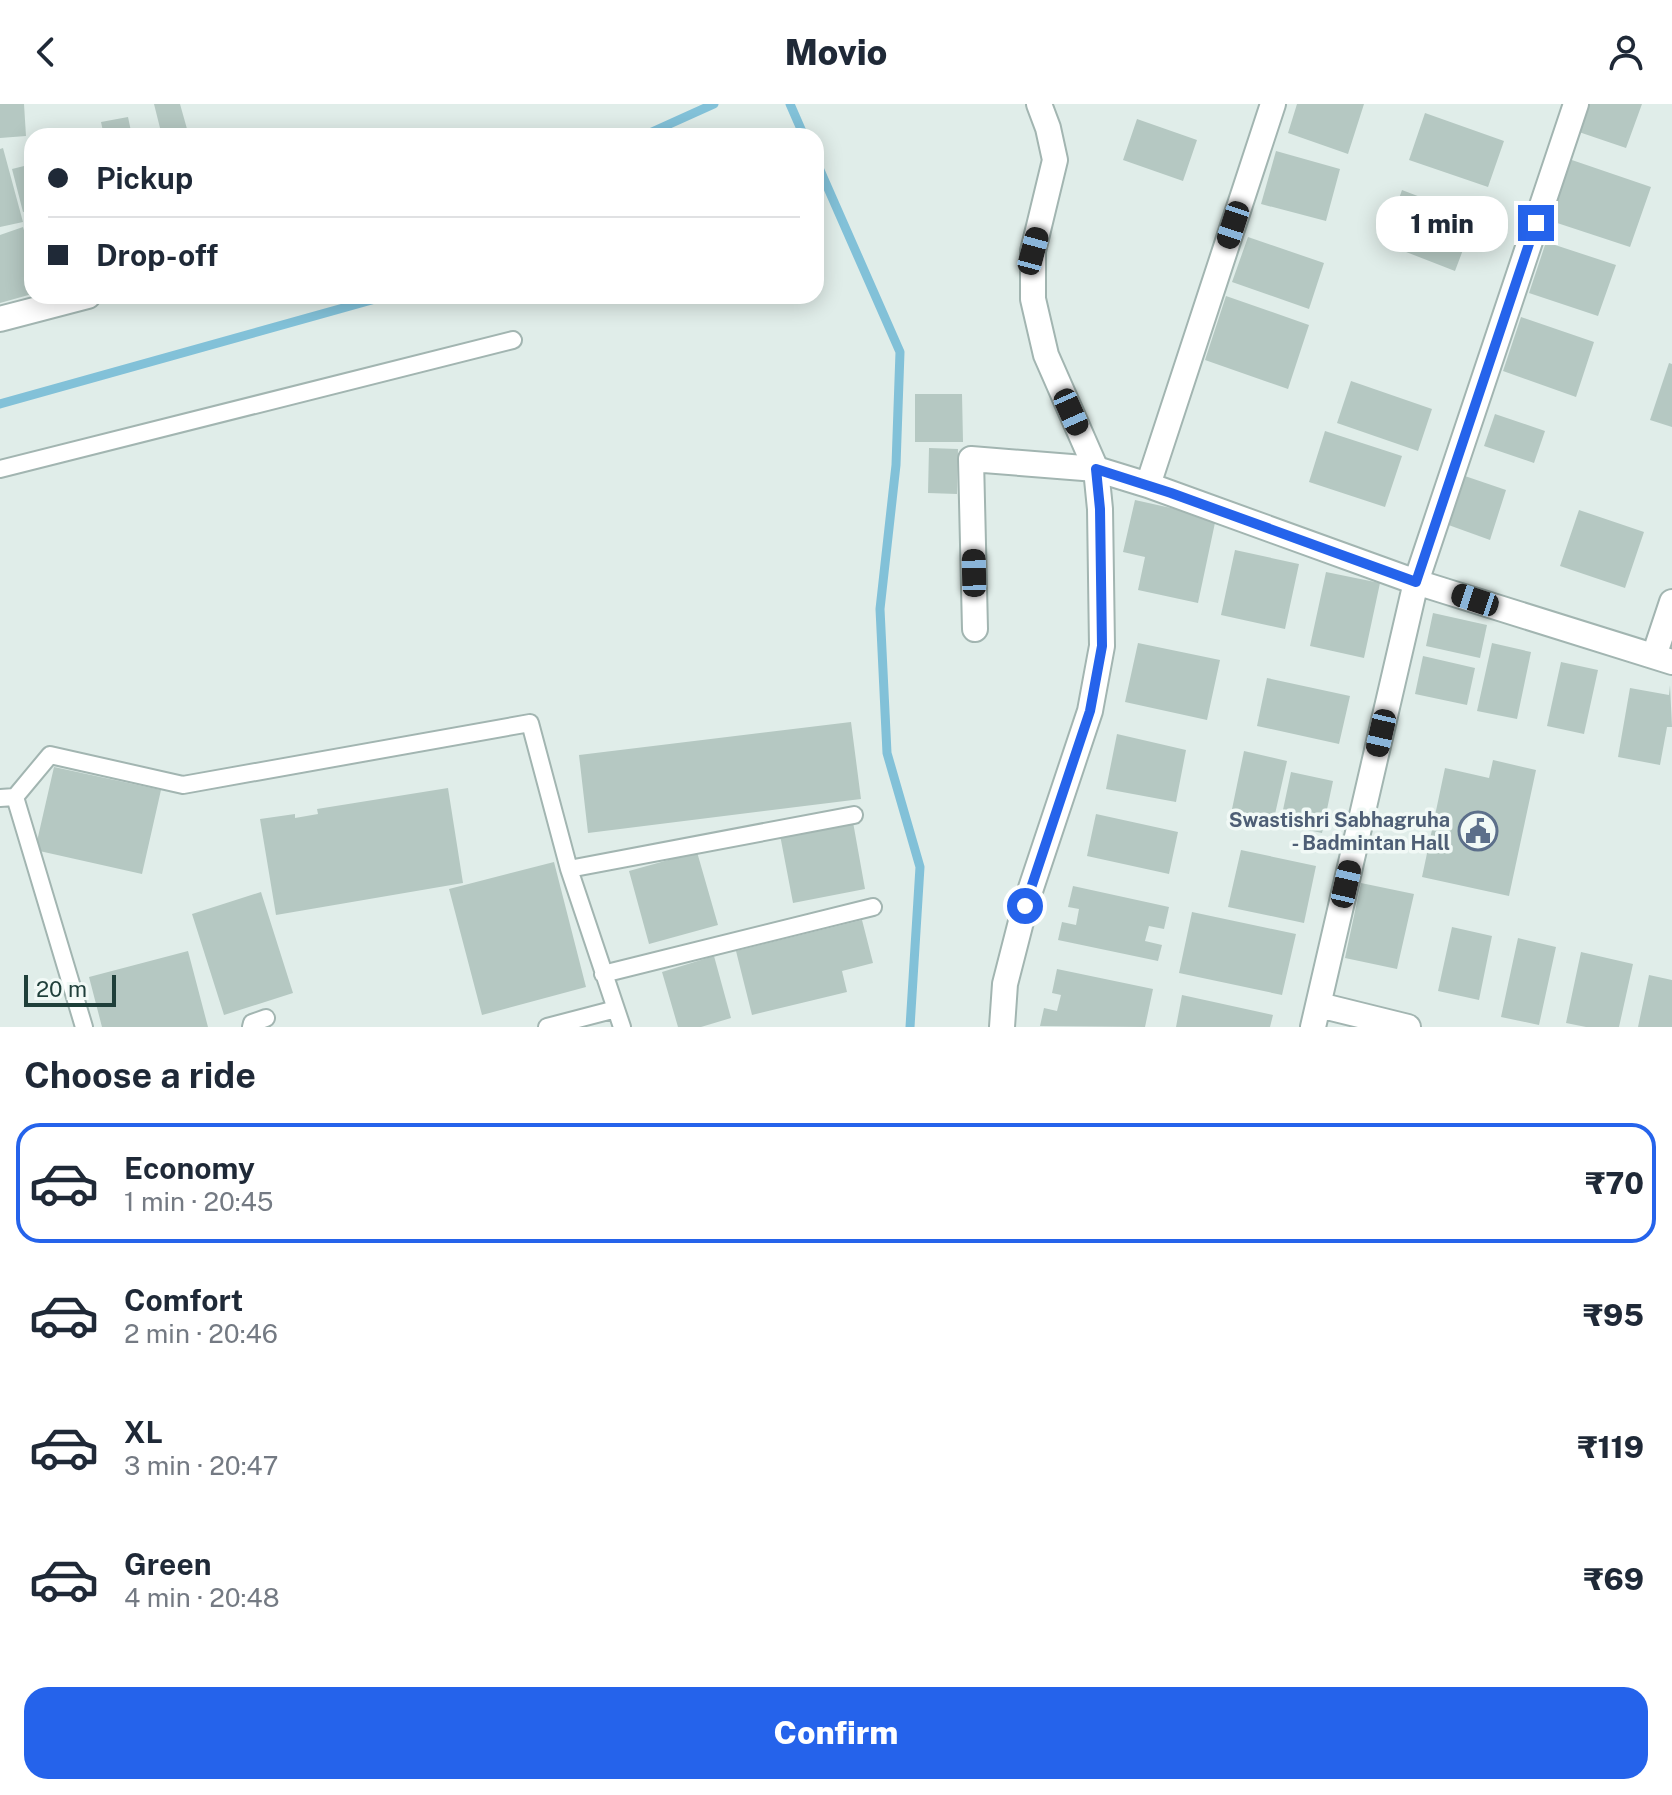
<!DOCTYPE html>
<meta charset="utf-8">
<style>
body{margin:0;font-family:"Public Sans",sans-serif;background:#f2f2f3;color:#1f2937;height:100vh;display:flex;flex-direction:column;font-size:30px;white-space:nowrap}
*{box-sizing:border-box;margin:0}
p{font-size:26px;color:#747a83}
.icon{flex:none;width:44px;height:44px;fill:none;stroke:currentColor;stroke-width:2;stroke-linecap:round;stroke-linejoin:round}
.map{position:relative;height:923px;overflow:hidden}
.details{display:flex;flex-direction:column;background:#fff;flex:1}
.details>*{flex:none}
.hud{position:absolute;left:24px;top:24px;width:800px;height:176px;border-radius:24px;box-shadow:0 4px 20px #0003;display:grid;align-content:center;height:176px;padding:0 24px;background:#fff}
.scale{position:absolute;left:24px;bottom:20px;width:92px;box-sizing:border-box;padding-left:8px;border:4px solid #1f3f3a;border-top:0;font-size:22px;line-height:28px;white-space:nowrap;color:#1f3f3a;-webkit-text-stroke:6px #f1f9f6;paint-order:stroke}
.end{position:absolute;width:36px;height:36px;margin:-18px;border:10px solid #2563eb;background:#fff;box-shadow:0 0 0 4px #fff}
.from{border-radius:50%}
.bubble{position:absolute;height:56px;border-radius:24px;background:#fff;box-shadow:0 4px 20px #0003;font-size:26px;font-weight:800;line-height:56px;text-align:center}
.car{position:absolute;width:24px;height:48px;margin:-24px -12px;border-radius:10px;box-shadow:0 0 6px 2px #0007;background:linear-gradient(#222 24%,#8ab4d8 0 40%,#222 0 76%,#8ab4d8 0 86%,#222 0)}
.hud b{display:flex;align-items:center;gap:28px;height:76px;font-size:30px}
.hud b+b{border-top:2px solid #e0e1e3}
.hud i{width:20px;height:20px;background:#1f2937}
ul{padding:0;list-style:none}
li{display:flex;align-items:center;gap:24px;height:120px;margin:0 16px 12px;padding:0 8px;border:4px solid transparent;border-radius:24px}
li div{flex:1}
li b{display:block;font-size:30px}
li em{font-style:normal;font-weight:800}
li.on{border-color:#2563eb}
li>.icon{width:72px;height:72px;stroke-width:1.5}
h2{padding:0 24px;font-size:36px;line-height:96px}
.cta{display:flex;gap:16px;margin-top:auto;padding:16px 24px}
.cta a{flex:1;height:92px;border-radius:24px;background:#2563eb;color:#fff;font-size:32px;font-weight:800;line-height:92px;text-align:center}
header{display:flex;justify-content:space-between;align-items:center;height:104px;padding:0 24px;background:#fff;font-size:36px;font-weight:800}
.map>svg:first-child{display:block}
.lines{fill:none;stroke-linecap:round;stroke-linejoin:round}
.stream{stroke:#82c1d8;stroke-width:9}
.building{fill:#b5c8c2}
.service-casing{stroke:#a2b5b1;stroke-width:20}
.minor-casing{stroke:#a2b5b1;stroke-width:28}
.tertiary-casing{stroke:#a2b5b1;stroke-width:28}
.service{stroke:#fff;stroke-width:16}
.minor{stroke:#fff;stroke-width:24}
.tertiary{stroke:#fff;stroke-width:24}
.route{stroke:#2563eb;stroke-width:10}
.labels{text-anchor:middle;stroke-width:7;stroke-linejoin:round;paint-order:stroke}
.service-label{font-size:20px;font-weight:bold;fill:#4e5e75;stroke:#f1f9f6;text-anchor:end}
</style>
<header><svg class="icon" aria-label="back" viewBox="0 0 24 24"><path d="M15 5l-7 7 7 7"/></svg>Movio<svg class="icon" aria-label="person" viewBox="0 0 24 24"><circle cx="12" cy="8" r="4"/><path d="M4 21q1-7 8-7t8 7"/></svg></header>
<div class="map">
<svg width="1672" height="923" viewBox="0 0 1672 923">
<rect width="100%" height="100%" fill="#e0ede9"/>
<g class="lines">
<path class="stream" d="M790,0l14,32
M643,32l71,-32
M816,57l84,191 -4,113 -16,144 7,144 33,114 -10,160
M0,300l386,-108"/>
</g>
<path class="building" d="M0,0h24l2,32 -26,2z
M154,0h26l9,32h-27z
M1297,0h67l-16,50 -60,-21z
M1582,0h60l-16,44 -53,-18z
M1425,9l79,28 -16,46 -79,-27z
M128,13l4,19h-28l-3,-14z
M1137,15l60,21 -14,41 -60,-21z
M3,44l20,74 -23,5v-78z
M1276,47l64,18 -14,52 -65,-17z
M1566,54l85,29 -21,60 -85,-28z
M32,60v46l-9,2 -11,-43z
M1402,86l73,28 -20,53 -72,-28z
M23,123l9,30v37l-32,9v-68z
M1248,133l76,26 -15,46 -77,-27z
M1546,138l70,23 -18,51 -69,-23z
M1226,192l83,29 -21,64 -83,-29z
M1521,213l73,25 -18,55 -73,-26z
M1669,259l3,1v63l-22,-7z
M1351,277l81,28 -14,42 -81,-28z
M915,290h47l1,48h-48z
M1495,310l50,17 -11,32 -50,-17z
M1325,327l77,25 -17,51 -76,-25z
M929,344l29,1 -1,45 -29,-1z
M1459,370l47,16 -16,50 -47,-17z
M1135,396l81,18 -18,85 -60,-13 7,-33 -22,-5z
M1579,406l65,22 -19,56 -65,-22z
M1235,446l64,14 -14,65 -64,-14z
M1326,468l54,11 -16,75 -54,-12z
M1433,509l54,12 -7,33 -54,-12z
M1138,539l82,17 -13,60 -82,-18z
M1492,539l39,9 -14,67 -40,-8z
M1423,552l52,12 -8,37 -52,-11z
M1561,558l37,8 -14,64 -37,-8z
M1267,574l83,18 -11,48 -82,-18z
M1670,581l2,42h-5l-7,38 -42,-8 12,-69 39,7z
M851,618l10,77 -273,34 -9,-78z
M1117,630l69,16 -10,52 -70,-13z
M1244,647l43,10 -14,62 -42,-9z
M1493,656l43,10 -27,126 -87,-19 23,-109 44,10z
M54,663l107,23 -19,84 -107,-24z
M1291,668l42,9 -11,52 -42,-9z
M448,684l15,95 -187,32 -16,-96 35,-5v4l23,-4 -1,-5z
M1096,710l82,18 -9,42 -82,-18z
M853,718l12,67 -72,14 -13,-68z
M1241,746l75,16 -12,57 -76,-16z
M697,748l21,73 -69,19 -20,-73z
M554,758l32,125 -104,28 -33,-126z
M1361,779l53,11 -17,75 -52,-11z
M1073,782l96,21 -5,22 -15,-3 -4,15 17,4 -4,16 -100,-21 4,-18 14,3 3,-16 -11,-2z
M261,788l32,101 -69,22 -32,-101z
M1192,808l104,22 -14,61 -103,-22z
M862,816l11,43 -31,8 5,21 -95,23 -16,-64z
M1452,823l40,9 -13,64 -41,-9z
M1518,834l38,9 -17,78 -38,-8z
M188,847l20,76h-106l-13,-50z
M1581,848l52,12 -14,63h-33l-20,-4z
M714,852l17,62 -30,9h-23l-16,-55z
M1057,865l96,20 -8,38 -105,-1 4,-18 13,3 4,-16 -9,-2z
M1649,871l23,5v47h-34z
M1182,891l91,20 -3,12h-94z"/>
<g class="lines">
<g class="service-casing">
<path id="service" d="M0,365l513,-129
M15,693l69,230
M0,694l15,-1 35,-42 133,30 347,-62 39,146 53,158
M569,765l285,-54
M603,870l270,-67
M251,923l1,-4 14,-5
M547,923l69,-18"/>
</g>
<g class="minor-casing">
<path id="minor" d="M0,215l88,-23
M1148,381l125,-381
M975,525l-4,-170 125,10 52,16 268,97 256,80
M1654,552l18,-54
M1319,901l89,22
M1313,923l103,-445 160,-478"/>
</g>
<g class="tertiary-casing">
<path id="tertiary" d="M1002,923l3,-43 20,-78 65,-195 12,-65 -2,-137 -4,-40 -50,-114 -13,-56v-48l22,-91 -7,-32 -9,-24"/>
</g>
<use href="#service" class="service"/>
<use href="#minor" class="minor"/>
<use href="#tertiary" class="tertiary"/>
</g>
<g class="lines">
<path class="route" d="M1025,802l65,-195 12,-65 -2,-137 -4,-40 75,24 245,89 120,-359"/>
</g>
<defs>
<g id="civic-ring" transform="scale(2)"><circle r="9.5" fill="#f1f9f6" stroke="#5c6f8a" stroke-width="1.5"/><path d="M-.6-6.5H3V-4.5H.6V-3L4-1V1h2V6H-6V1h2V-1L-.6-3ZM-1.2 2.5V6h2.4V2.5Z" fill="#5c6f8a"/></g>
</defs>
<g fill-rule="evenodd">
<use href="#civic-ring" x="1478" y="727"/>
</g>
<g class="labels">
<g class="service-label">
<text x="1450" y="723">Swastishri Sabhagruha<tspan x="1450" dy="23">- Badmintan Hall</tspan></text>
</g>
</g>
</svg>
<div class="scale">20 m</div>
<i class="end from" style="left:1025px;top:802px"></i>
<i class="end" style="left:1536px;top:119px"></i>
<div class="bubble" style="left:1376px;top:92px;width:132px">1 min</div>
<i class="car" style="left:1233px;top:121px;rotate:198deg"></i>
<i class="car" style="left:1033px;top:147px;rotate:15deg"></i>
<i class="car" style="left:1071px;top:308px;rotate:156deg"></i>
<i class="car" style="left:974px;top:469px;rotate:359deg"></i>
<i class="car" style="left:1475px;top:496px;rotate:288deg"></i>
<i class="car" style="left:1381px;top:629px;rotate:193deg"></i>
<i class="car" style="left:1346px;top:780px;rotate:13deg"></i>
<div class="hud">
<b><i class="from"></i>Pickup</b>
<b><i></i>Drop-off</b>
</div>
</div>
<section class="details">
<h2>Choose a ride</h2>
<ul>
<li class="on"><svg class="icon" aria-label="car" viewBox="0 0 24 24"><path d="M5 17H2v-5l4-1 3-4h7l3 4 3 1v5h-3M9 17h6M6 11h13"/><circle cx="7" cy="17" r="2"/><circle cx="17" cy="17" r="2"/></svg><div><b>Economy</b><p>1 min · 20:45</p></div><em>₹70</em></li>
<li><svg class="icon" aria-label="car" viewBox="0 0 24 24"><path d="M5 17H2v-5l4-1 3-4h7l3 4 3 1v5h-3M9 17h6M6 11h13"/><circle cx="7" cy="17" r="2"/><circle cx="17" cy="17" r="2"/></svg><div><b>Comfort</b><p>2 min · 20:46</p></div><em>₹95</em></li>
<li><svg class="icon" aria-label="car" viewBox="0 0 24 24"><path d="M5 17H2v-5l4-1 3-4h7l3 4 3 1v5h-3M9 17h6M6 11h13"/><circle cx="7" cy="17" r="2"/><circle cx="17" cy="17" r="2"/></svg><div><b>XL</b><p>3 min · 20:47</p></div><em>₹119</em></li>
<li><svg class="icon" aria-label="car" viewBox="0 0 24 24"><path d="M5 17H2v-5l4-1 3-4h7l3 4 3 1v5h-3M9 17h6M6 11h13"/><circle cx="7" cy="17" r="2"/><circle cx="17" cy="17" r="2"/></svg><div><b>Green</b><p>4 min · 20:48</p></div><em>₹69</em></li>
</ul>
<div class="cta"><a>Confirm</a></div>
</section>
